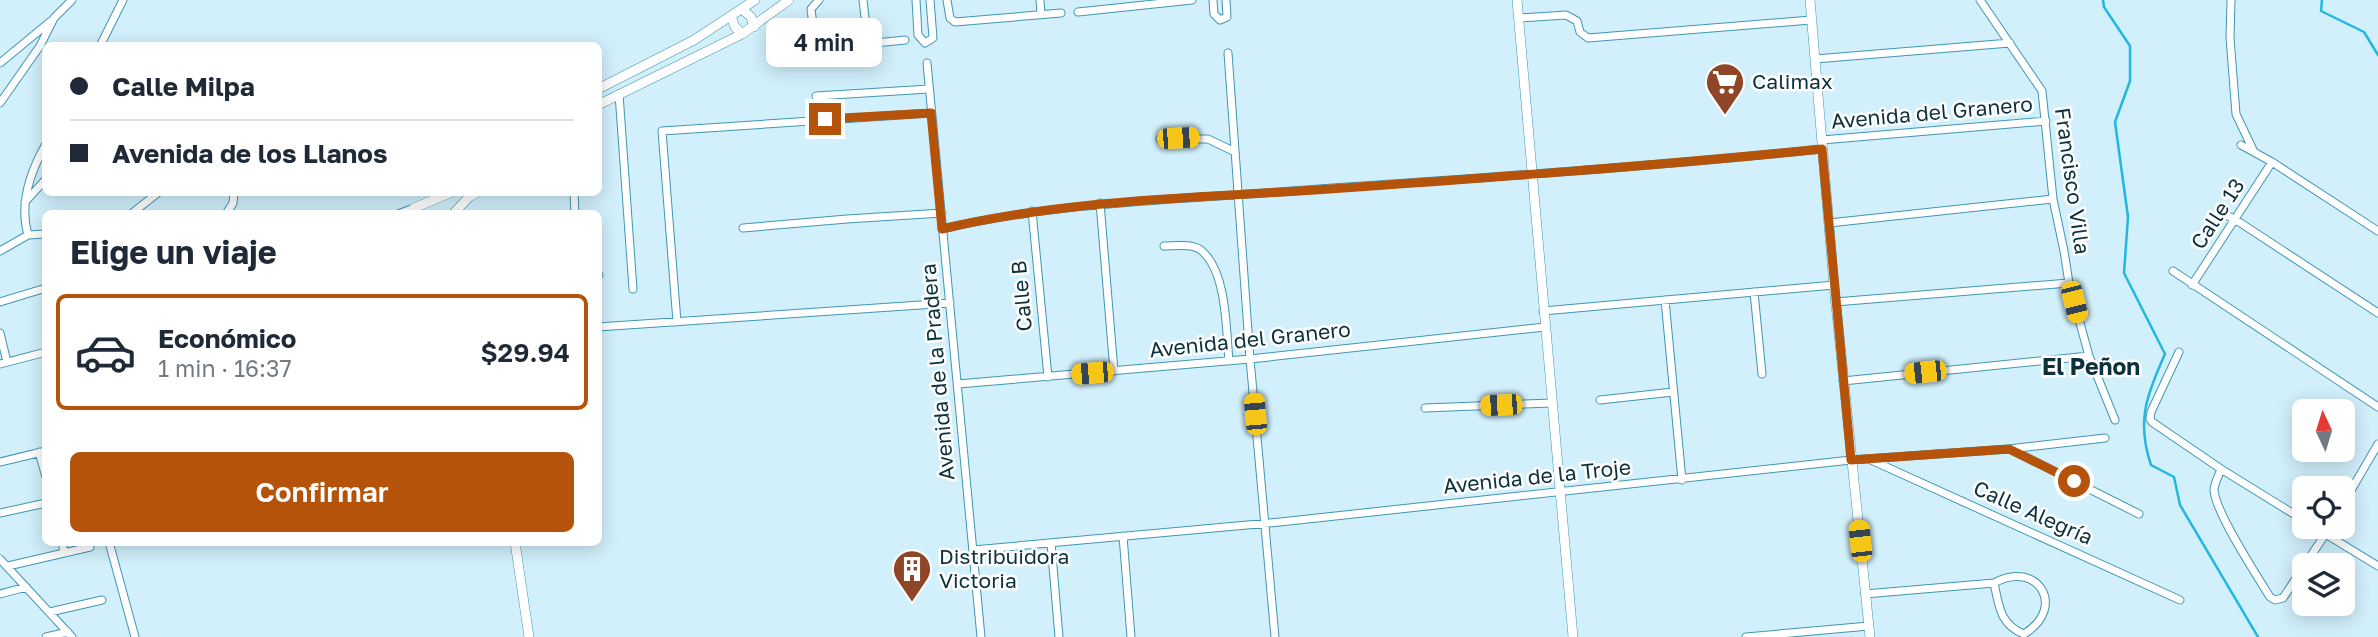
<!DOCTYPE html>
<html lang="es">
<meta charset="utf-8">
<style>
body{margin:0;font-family:"Golos Text",sans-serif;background:#f6f6f7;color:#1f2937;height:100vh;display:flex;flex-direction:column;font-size:26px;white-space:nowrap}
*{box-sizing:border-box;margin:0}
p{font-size:23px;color:#747a83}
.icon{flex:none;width:38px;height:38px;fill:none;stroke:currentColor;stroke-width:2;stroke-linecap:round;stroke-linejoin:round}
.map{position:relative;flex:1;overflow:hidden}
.panel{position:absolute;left:42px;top:210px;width:560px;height:336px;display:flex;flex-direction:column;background:#fff;border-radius:10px;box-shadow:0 4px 18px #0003}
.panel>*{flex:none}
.guide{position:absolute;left:42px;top:42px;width:560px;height:154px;border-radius:10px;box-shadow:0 4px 18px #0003;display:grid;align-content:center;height:154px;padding:0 28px;background:#fff}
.needle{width:46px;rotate:356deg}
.controls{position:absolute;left:2292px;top:399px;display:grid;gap:14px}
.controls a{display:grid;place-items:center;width:63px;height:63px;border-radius:10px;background:#fff;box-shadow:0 4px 18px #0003;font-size:35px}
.end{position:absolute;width:32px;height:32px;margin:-16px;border:9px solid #b45309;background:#fff;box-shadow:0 0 0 4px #fff}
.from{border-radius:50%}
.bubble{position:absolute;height:49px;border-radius:10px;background:#fff;box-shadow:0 4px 18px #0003;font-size:23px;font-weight:600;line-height:49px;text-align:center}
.car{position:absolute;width:21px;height:42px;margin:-21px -10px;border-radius:9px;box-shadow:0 0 5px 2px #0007;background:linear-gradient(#f5c518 24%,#345 0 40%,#f5c518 0 76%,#345 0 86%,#f5c518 0)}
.guide b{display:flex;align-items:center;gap:24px;height:66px;font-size:26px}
.guide b+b{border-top:2px solid #e0e1e3}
.guide i{width:18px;height:18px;background:#1f2937}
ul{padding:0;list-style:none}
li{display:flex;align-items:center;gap:21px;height:116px;margin:0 14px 10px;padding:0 14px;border:4px solid transparent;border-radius:10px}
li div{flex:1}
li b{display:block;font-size:26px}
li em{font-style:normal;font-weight:600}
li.selected{border-color:#b45309}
li>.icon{width:63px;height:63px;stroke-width:1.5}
h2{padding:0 28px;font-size:32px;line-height:84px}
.cta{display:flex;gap:14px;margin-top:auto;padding:14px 28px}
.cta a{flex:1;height:80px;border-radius:10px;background:#b45309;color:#fff;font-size:28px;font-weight:600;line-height:80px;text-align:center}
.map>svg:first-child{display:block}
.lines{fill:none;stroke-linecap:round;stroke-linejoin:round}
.stream{stroke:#22b7e1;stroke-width:2.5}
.minor-casing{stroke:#4096b3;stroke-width:9}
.tertiary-casing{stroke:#4096b3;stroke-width:10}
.minor{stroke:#fff;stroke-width:7}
.tertiary{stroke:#fff;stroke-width:9}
.route{stroke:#b45309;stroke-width:9}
.labels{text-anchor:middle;stroke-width:5;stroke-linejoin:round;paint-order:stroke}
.poi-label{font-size:21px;fill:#0c313d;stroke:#fff;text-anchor:start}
.street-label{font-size:21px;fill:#0c313d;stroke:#fff}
.neighbourhood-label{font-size:23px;font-weight:bold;fill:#0c313d;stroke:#fff}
</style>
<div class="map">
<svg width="2378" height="637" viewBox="0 0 2378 637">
<rect width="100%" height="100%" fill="#d1f0fc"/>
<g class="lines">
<path class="stream" d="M2103,0l1,7 26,39v35l-15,41 13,95 -4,56 41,81c-18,40 -29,67 -14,111l23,12 6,28 78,132
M2322,0l-1,11 43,21 14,23"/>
<g class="minor-casing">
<path id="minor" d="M863,0l5,44
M916,0l2,35 7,8 8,-5 -3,-38
M947,0l3,18 5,4 106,-9
M1040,0l1,14
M1213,0l1,14 6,6 7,-3 -1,-17
M1980,0l62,91 11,108 11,52 5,32 20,73 26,64
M2231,0l-1,38 6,76 18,38
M1078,12l114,-12
M1519,18l47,-3 11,6 3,11 8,6 223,-18
M100,46l23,-46
M816,49l-5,-40 8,-9
M787,52l118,-12
M1228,53l22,306 25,278
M1815,59l195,-16
M0,63l51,-42
M927,63l54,574
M619,94l14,195
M816,96l113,-7
M0,103l40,-57 14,-28 18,-18
M1160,139h48l27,13
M1822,140l224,-19
M2241,145l31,17 106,69
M574,192l1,22
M25,202l21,-23
M1100,203l14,168
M1032,211l16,166
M2220,212l16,8 142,93
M131,214l28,-22
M226,214l7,-11 1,-11
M398,214l16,-6
M1829,223l224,-24
M743,228l104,-9 95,-6
M942,229c111,-26 223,-29 336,-37 182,-13 363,-24 544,-43
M28,235c-9,-31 2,-63 18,-91
M1164,246c11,0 29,-3 38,5 25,22 24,78 27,110
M0,251l28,-16 18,-1
M2173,271l205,136
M598,275h1
M2192,285l80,-123
M1754,292l8,82
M1665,300l17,180
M0,302l46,-14
M1835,302l234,-19
M1543,311l291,-26
M677,322l-15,-191 269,-18
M598,327l352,-24
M0,333l7,29
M2179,352l-28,60 -1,7 2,3 69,47 84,52
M0,364l46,-12
M1843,381l246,-25
M958,384l292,-25 295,-32
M1600,400l73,-8
M1425,408l127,-5
M2010,449l129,65
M39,452l7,25
M1871,460l309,140
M0,462l46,-11
M2221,469c-2,6 -7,15 -7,21 1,22 43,86 56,107l5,3 8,-2 47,-71
M2343,504l35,-60
M0,513l46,-10
M2314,527l64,39
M1123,536l8,101
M62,542l2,11
M109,542l26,95
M1051,543l8,94
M973,550l307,-28 571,-62 158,-11 96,-11
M0,559l72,78
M8,566l82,-19
M1994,583c5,23 6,42 30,51
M0,594l26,-7
M1865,594l129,-11c43,-24 74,24 30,51
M50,612l52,-12
M46,637l22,-5
M1746,637l123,-11"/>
</g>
<g class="tertiary-casing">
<path id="tertiary" d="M1517,0l56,637
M1810,0l24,285 36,352
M742,9l9,8 3,10
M731,16l4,11 7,7
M598,89l96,-49 61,-40
M598,105l144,-71 47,-34
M416,214l-2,-6 38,-16
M453,214l16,-17 9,-5
M515,542l14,95"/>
</g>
<use href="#minor" class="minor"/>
<use href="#tertiary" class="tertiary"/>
</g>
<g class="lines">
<path class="route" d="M825,119l106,-6 11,116c123,-29 248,-31 373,-39 170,-12 339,-24 507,-41l29,311 158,-11 65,32"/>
</g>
<defs>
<g id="supermarket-pin" transform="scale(2.0125)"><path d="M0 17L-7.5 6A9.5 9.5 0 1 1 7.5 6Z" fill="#8f4626" stroke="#fff"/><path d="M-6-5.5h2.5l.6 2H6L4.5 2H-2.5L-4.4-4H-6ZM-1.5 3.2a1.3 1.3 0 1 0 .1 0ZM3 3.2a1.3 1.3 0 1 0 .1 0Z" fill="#fff"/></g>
<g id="building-pin" transform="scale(2.0125)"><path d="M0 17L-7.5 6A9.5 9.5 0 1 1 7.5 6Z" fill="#8f4626" stroke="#fff"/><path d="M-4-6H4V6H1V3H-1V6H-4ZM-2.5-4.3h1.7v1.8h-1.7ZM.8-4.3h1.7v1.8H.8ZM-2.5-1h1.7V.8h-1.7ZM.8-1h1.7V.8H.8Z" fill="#fff"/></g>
</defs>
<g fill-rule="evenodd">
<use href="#supermarket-pin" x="1725" y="82"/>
<use href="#building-pin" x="912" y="569"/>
</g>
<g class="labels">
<g class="poi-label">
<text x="1752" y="89">Calimax</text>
<text x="939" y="564">Distribuidora<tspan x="939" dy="24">Victoria</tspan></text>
</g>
<g class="street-label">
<text transform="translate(1932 113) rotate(-5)" y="7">Avenida del Granero</text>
<text transform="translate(2072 181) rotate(82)" y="7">Francisco Villa</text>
<text transform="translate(2218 214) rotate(-57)" y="7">Calle 13</text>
<text transform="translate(1022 296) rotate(-95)" y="7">Calle B</text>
<text transform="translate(1250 340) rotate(-6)" y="7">Avenida del Granero</text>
<text transform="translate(938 372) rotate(-95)" y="7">Avenida de la Pradera</text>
<text transform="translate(1537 477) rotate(-6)" y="7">Avenida de la Troje</text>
<text transform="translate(2033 513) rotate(24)" y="7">Calle Alegría</text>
</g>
<g class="neighbourhood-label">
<text x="2091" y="375">El Peñon</text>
</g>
</g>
</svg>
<div class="controls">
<a><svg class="needle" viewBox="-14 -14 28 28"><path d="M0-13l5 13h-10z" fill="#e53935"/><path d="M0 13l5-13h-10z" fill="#747a83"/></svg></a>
<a><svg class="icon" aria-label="locate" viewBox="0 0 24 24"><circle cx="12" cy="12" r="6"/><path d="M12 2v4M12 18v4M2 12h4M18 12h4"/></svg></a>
<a><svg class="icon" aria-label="layers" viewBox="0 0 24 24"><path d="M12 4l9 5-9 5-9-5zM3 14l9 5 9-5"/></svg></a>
</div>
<i class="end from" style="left:2074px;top:481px"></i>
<i class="end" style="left:825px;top:119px"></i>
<div class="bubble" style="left:766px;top:18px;width:116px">4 min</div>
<i class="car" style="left:1178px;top:138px;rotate:87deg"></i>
<i class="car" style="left:2074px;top:302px;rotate:166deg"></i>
<i class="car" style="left:1925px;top:372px;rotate:264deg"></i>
<i class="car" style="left:1092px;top:373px;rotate:265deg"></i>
<i class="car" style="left:1501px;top:405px;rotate:268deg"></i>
<i class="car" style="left:1255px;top:414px;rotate:355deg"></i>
<i class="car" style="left:1860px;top:541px;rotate:354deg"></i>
<div class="guide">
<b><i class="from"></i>Calle Milpa</b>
<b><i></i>Avenida de los Llanos</b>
</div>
<section class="panel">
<h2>Elige un viaje</h2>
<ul>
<li class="selected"><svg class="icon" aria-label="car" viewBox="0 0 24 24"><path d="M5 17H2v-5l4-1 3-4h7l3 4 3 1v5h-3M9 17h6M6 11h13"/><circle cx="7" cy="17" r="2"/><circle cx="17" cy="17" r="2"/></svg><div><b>Económico</b><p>1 min · 16:37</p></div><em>$29.94</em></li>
</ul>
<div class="cta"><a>Confirmar</a></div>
</section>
</div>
